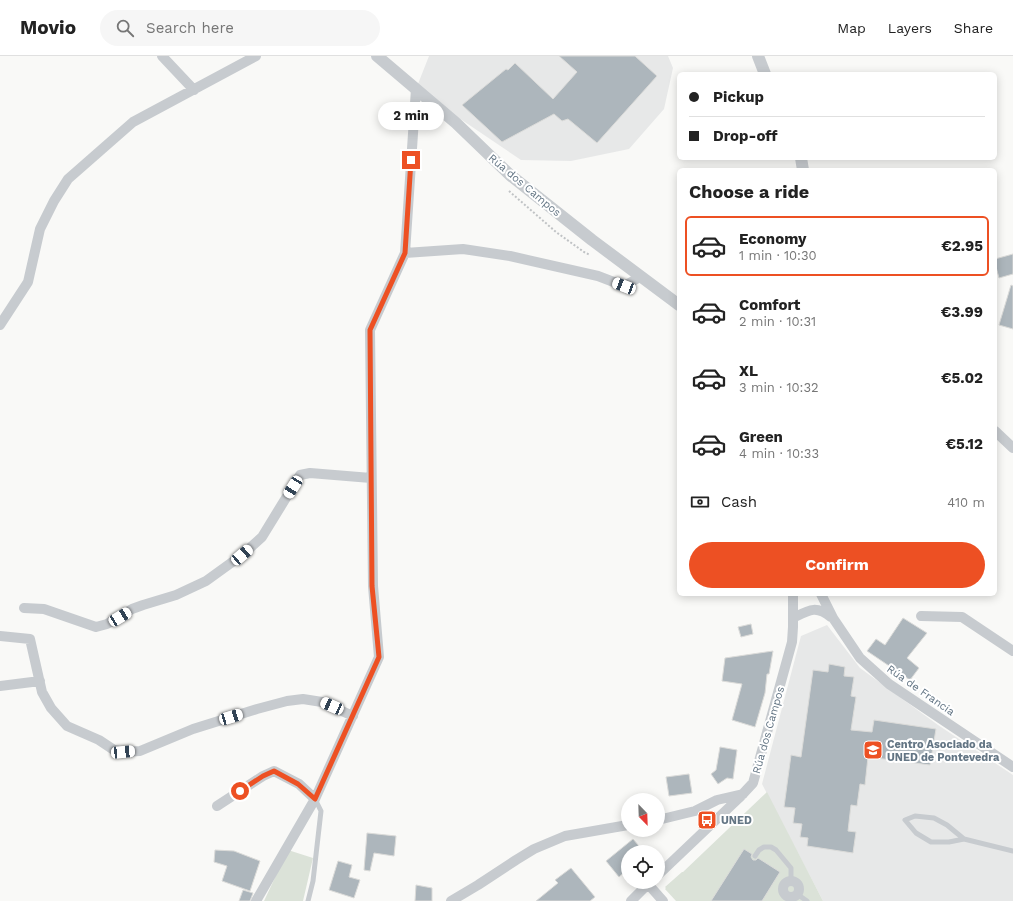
<!DOCTYPE html>
<meta charset="utf-8">
<style>
body{margin:0;font-family:"Work Sans",sans-serif;background:#f6f6f6;color:#222;height:100vh;display:flex;flex-direction:column;font-size:15px;white-space:nowrap}
*{box-sizing:border-box;margin:0}
p{font-size:13px;color:#767676}
.icon{flex:none;width:22px;height:22px;fill:none;stroke:currentColor;stroke-width:2;stroke-linecap:round;stroke-linejoin:round}
.map{position:relative;flex:1;overflow:hidden}
.drawer{position:absolute;left:677px;top:112px;width:320px;height:428px;display:flex;flex-direction:column;background:#fff;border-radius:6px;box-shadow:0 2px 10px #0003}
.drawer>*{flex:none}
.hud{position:absolute;left:677px;top:16px;width:320px;height:88px;border-radius:6px;box-shadow:0 2px 10px #0003;display:grid;align-content:center;height:88px;padding:0 12px;background:#fff}
.needle{width:26px;rotate:157deg}
.buttons{position:absolute;left:621px;top:737px;display:grid;gap:8px}
.buttons a{display:grid;place-items:center;width:44px;height:44px;border-radius:50%;background:#fff;box-shadow:0 2px 10px #0003;font-size:20px}
.end{position:absolute;width:18px;height:18px;margin:-9px;border:5px solid #ed5023;background:#fff;box-shadow:0 0 0 2px #fff}
.from{border-radius:50%}
.bubble{position:absolute;height:28px;border-radius:14px;background:#fff;box-shadow:0 2px 10px #0003;font-size:13px;font-weight:700;line-height:28px;text-align:center}
.car{position:absolute;width:12px;height:24px;margin:-12px -6px;border-radius:5px;box-shadow:0 0 3px 1px #0007;background:linear-gradient(#fff 24%,#345 0 40%,#fff 0 76%,#345 0 86%,#fff 0)}
.hud b{display:flex;align-items:center;gap:14px;height:38px;font-size:15px}
.hud b+b{border-top:1px solid #e0e0e0}
.hud i{width:10px;height:10px;background:#222}
ul{padding:0;list-style:none}
li{display:flex;align-items:center;gap:12px;height:60px;margin:0 8px 6px;padding:0 4px;border:2px solid transparent;border-radius:6px}
li div{flex:1}
li b{display:block;font-size:15px}
li em{font-style:normal;font-weight:700}
li.active{border-color:#ed5023}
li>.icon{width:36px;height:36px;stroke-width:1.5}
h2{padding:0 12px;font-size:18px;line-height:48px}
.pay{display:flex;align-items:center;gap:10px;height:44px;padding:0 12px;font-size:15px}
.pay p{margin-inline-start:auto}
.button{display:flex;gap:8px;margin-top:auto;padding:8px 12px}
.button a{flex:1;height:46px;border-radius:24px;background:#ed5023;color:#fff;font-size:16px;font-weight:700;line-height:46px;text-align:center}
header{display:flex;align-items:center;gap:24px;box-sizing:border-box;height:56px;padding:0 20px;background:#fff;border-bottom:1px solid #e0e0e0}
header strong{font-size:19px}
nav{display:flex;gap:22px;margin-inline-start:auto;font-size:14px}
.search{width:280px;height:36px;background:#f6f6f6;display:flex;align-items:center;gap:10px;box-sizing:border-box;padding:0 14px;border-radius:22px;color:#767676;font-size:15px}
.map>svg:first-child{display:block}
.built{fill:#e7e8e8}
.green{fill:#dbe2d8}
.building{fill:#adb6bc;stroke:#dbdbd9}
.lines{fill:none;stroke-linecap:round;stroke-linejoin:round}
.path{stroke:#c0c3c5;stroke-width:2;stroke-dasharray:2 2;stroke-linecap:butt}
.service{stroke:#c7cbcf;stroke-width:5}
.minor{stroke:#c7cbcf;stroke-width:10}
.tertiary{stroke:#c7cbcf;stroke-width:12}
.route{stroke:#ed5023;stroke-width:5}
.labels{text-anchor:middle;stroke-width:4;stroke-linejoin:round;paint-order:stroke}
.street-label{font-size:11px;fill:#637584;stroke:#fff}
.poi-label{font-size:11px;font-weight:bold;fill:#637584;stroke:#fff;text-anchor:start}
</style>
<header>
<strong>Movio</strong>
<div class="search"><svg class="icon" aria-label="search" viewBox="0 0 24 24"><circle cx="10" cy="10" r="6"/><path d="M15 15l6 6"/></svg>Search here</div>
<nav><a>Map</a><a>Layers</a><a>Share</a></nav>
</header>
<div class="map">
<svg width="1013" height="845" viewBox="0 0 1013 845">
<rect width="100%" height="100%" fill="#f9f9f7"/>
<path class="built" d="M429,0h239l5,12 -9,41 -35,40 -58,12 -50,-1 -105,-71z
M827,569l33,43 78,57 75,50v126h-190l-61,-117 39,-148z"/>
<path class="green" d="M767,736l56,109h-147l-11,-12 1,-1 -1,-1 17,-15h1z
M288,794l25,8 -10,43h-39z"/>
<path class="building" d="M559,0h76l22,20 -60,67 -29,-24 -6,2 -8,-7 -52,28 -40,-37 44,-36 2,1 7,-7 38,36 24,-27z
M1013,198v20l-14,4 -4,-15v-4z
M1011,229l2,1v43l-14,-4z
M903,562l24,15 -20,25 12,10 -9,12 -43,-29 9,-12 9,6z
M751,568l2,10 -12,3 -3,-10z
M773,595l-4,23h-2l-2,19 -10,34 -23,-7 10,-36 -20,-3 3,-23z
M829,608l16,3 -1,9 10,1 -3,19 5,1 -5,33 21,2 2,-12 62,9 -6,36 -62,-8 -3,28 -5,-1 -3,22 -6,-1 -3,26 8,1 -3,21 -46,-7 1,-8 -8,-1 2,-13 -9,-1 2,-15 -11,-1 7,-52 10,2 12,-87 15,2z
M720,691l17,3 -4,29 -6,-1 -9,6 -7,-10 5,-4z
M689,718l3,19 -23,3 -3,-19z
M367,777l29,3 -2,20 -20,-3 -4,18 -6,-1z
M633,783l11,13h-16v17l-9,8 -13,-16z
M744,793l8,5 -1,3 2,3h3l2,-2 22,14 -18,29h-51z
M215,794l19,1 26,10 -10,30 -28,-10 5,-15 -13,-4z
M338,805l14,4 -3,12 11,3 -6,18 -25,-8z
M571,812l24,29 -5,4h-54l22,-18 -3,-3z
M416,829l16,3v13h-17z
M243,834l10,3 -3,8h-11z"/>
<g class="lines">
<path class="path" d="M509,135l47,41 28,20 6,3"/>
<path class="service" d="M964,783l-15,3h-18l-15,-9 -11,-13 10,-4 19,2 13,7 17,14 49,12
M755,800l4,-6 5,-3h7l5,3 15,18v13
M797,838l10,7
M308,845l5,-20 8,-70 -6,-12"/>
<path class="minor" d="M162,0l32,34
M405,197l58,-4 47,7 88,20 26,10 16,-9
M0,269l28,-43 12,-53 14,-28 14,-22 65,-57 123,-66
M995,375l18,17
M821,538l12,24 27,40 29,26 124,83
M24,552l20,1 52,18 11,-3 25,-15 11,-4 33,-10 30,-14 36,-26 20,-18 38,-62 10,-2 61,5
M921,560l41,1 51,34
M793,562c16,-8 23,-13 38,-1
M0,580l30,3 12,53 9,16 16,18 32,14 15,10 9,2 17,-1 53,-22 64,-20 30,-8 16,-2 19,3 31,14
M0,630l40,-5
M217,750l46,-30 11,-5 25,13 16,15
M658,764l37,-9 22,-11 26,-6
M658,819l81,-77 14,-15 39,-141 1,-15v-33
M783 833a8 8 0 1 1 16 0a8 8 0 1 1-16 0Z
M648,828l15,17
M256,845l59,-102 64,-142 -6,-71 -3,-256 35,-77 11,-164
M451,845l27,-16 38,-25 18,-11 31,-13 63,-11
M631,845l19,-19"/>
<path class="tertiary" d="M377,0l79,67 54,52 82,65 87,65
M758,0l7,18
M801,102l2,12"/>
</g>
<g class="lines">
<path class="route" d="M240,735l23,-15 11,-5 24,13 17,15 64,-142 -7,-71 -2,-256 35,-77 6,-93"/>
</g>
<defs>
<g id="university-square" transform="scale(1)"><rect x="-9" y="-9" width="18" height="18" rx="4" fill="#ed5023" stroke="#fff"/><path d="M0-5L7-2L0 1L-7-2ZM-4 1L0 2.5L4 1V4Q0 6-4 4Z" fill="#fff"/></g>
<g id="bus-square" transform="scale(1)"><rect x="-9" y="-9" width="18" height="18" rx="4" fill="#ed5023" stroke="#fff"/><path d="M-5-6H5V4H4V6H2V4H-2V6H-4V4H-5ZM-3.5-4V0h7V-4ZM-3.5 1.2v1.5H-2V1.2ZM2 1.2v1.5H3.5V1.2Z" fill="#fff"/></g>
</defs>
<g fill-rule="evenodd">
<use href="#university-square" x="873" y="694"/>
<use href="#bus-square" x="707" y="764"/>
</g>
<g class="labels">
<g class="street-label">
<text transform="translate(525 129) rotate(40)" y="4">Rúa dos Campos</text>
<text transform="translate(921 634) rotate(35)" y="4">Rúa de Francia</text>
<text transform="translate(768 674) rotate(-74)" y="4">Rúa dos Campos</text>
</g>
<g class="poi-label">
<text x="887" y="692">Centro Asociado da<tspan x="887" dy="13">UNED de Pontevedra</tspan></text>
<text x="721" y="768">UNED</text>
</g>
</g>
</svg>
<div class="buttons">
<a><svg class="needle" viewBox="-14 -14 28 28"><path d="M0-13l5 13h-10z" fill="#e53935"/><path d="M0 13l5-13h-10z" fill="#767676"/></svg></a>
<a><svg class="icon" aria-label="locate" viewBox="0 0 24 24"><circle cx="12" cy="12" r="6"/><path d="M12 2v4M12 18v4M2 12h4M18 12h4"/></svg></a>
</div>
<i class="end from" style="left:240px;top:735px"></i>
<i class="end" style="left:411px;top:104px"></i>
<div class="bubble" style="left:378px;top:46px;width:66px">2 min</div>
<i class="car" style="left:624px;top:230px;rotate:291deg"></i>
<i class="car" style="left:293px;top:431px;rotate:212deg"></i>
<i class="car" style="left:242px;top:499px;rotate:49deg"></i>
<i class="car" style="left:120px;top:561px;rotate:59deg"></i>
<i class="car" style="left:332px;top:650px;rotate:294deg"></i>
<i class="car" style="left:231px;top:661px;rotate:73deg"></i>
<i class="car" style="left:123px;top:696px;rotate:85deg"></i>
<div class="hud">
<b><i class="from"></i>Pickup</b>
<b><i></i>Drop-off</b>
</div>
<section class="drawer">
<h2>Choose a ride</h2>
<ul>
<li class="active"><svg class="icon" aria-label="car" viewBox="0 0 24 24"><path d="M5 17H2v-5l4-1 3-4h7l3 4 3 1v5h-3M9 17h6M6 11h13"/><circle cx="7" cy="17" r="2"/><circle cx="17" cy="17" r="2"/></svg><div><b>Economy</b><p>1 min · 10:30</p></div><em>€2.95</em></li>
<li><svg class="icon" aria-label="car" viewBox="0 0 24 24"><path d="M5 17H2v-5l4-1 3-4h7l3 4 3 1v5h-3M9 17h6M6 11h13"/><circle cx="7" cy="17" r="2"/><circle cx="17" cy="17" r="2"/></svg><div><b>Comfort</b><p>2 min · 10:31</p></div><em>€3.99</em></li>
<li><svg class="icon" aria-label="car" viewBox="0 0 24 24"><path d="M5 17H2v-5l4-1 3-4h7l3 4 3 1v5h-3M9 17h6M6 11h13"/><circle cx="7" cy="17" r="2"/><circle cx="17" cy="17" r="2"/></svg><div><b>XL</b><p>3 min · 10:32</p></div><em>€5.02</em></li>
<li><svg class="icon" aria-label="car" viewBox="0 0 24 24"><path d="M5 17H2v-5l4-1 3-4h7l3 4 3 1v5h-3M9 17h6M6 11h13"/><circle cx="7" cy="17" r="2"/><circle cx="17" cy="17" r="2"/></svg><div><b>Green</b><p>4 min · 10:33</p></div><em>€5.12</em></li>
</ul>
<div class="pay"><svg class="icon" aria-label="cash" viewBox="0 0 24 24"><path d="M3 7h18v10H3z"/><circle cx="12" cy="12" r="2"/></svg>Cash<p>410 m</p></div>
<div class="button"><a>Confirm</a></div>
</section>
</div>
